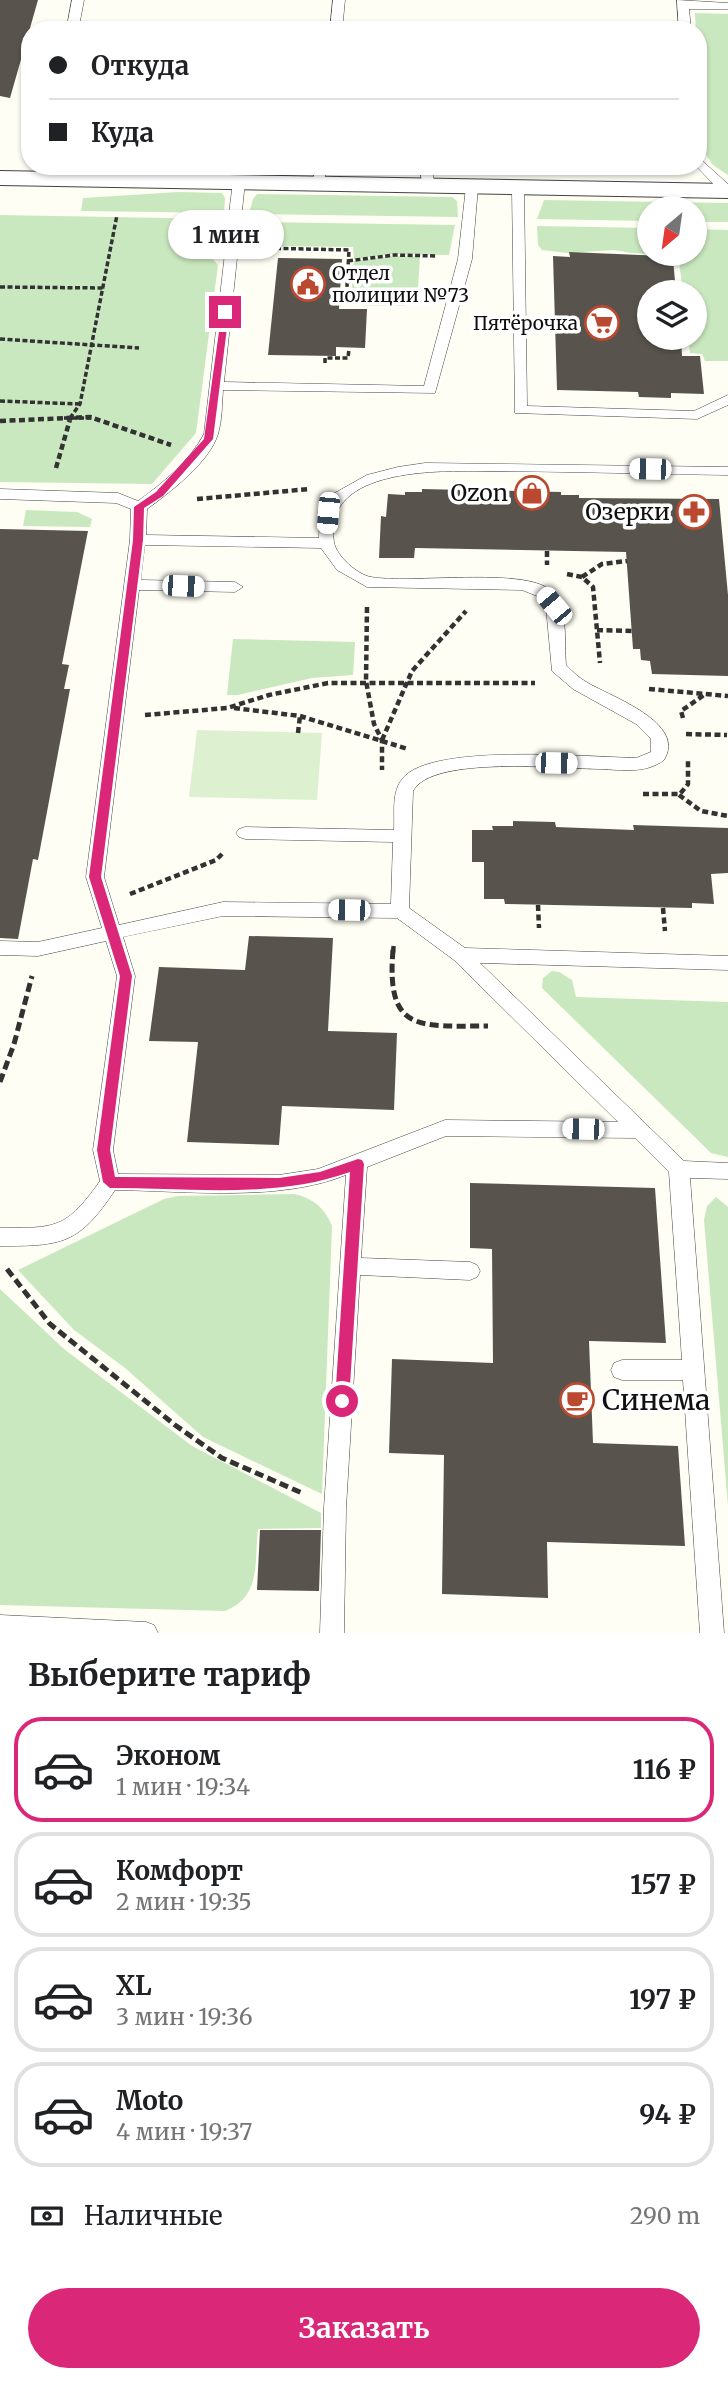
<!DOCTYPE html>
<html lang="ru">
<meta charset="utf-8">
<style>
body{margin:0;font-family:Merriweather,serif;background:#f2f2f2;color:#202124;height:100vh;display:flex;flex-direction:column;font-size:26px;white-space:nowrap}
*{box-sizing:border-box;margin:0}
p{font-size:23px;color:#757577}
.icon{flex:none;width:38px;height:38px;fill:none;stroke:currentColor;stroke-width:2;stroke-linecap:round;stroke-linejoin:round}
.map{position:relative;height:1633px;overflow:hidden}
.details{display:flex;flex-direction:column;background:#fff;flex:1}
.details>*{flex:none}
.guide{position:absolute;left:21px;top:21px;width:686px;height:154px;border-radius:28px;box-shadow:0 2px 5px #0004;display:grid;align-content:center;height:154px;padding:0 28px;background:#fff}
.needle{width:46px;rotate:209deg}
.buttons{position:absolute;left:637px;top:196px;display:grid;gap:14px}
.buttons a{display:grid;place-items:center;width:70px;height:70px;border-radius:50%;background:#fff;box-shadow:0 2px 5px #0004;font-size:35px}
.end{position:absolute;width:32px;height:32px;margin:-16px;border:9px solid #db2777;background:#fff;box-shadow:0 0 0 4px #fff}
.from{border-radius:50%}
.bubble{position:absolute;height:49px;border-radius:24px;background:#fff;box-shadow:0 2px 5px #0004;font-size:23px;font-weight:700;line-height:49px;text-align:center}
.car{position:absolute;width:21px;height:42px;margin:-21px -10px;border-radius:9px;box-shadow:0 0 5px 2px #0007;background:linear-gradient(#fff 24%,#345 0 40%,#fff 0 76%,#345 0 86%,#fff 0)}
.guide b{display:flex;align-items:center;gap:24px;height:66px;font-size:26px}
.guide b+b{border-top:2px solid #e0e0e0}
.guide i{width:18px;height:18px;background:#202124}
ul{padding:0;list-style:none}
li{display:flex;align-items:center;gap:21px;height:105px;margin:0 14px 10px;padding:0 14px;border:4px solid #e0e0e0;border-radius:28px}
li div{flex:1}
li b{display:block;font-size:26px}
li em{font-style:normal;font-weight:700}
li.current{border-color:#db2777}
li>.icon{width:63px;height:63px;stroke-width:1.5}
h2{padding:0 28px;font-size:32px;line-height:84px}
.pay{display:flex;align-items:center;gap:18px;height:77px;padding:0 28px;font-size:26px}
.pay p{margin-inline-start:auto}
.action{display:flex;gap:14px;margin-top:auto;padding:14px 28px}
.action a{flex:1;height:80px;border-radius:42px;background:#db2777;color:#fff;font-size:28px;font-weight:700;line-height:80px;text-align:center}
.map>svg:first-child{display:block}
.green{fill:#cae8bf}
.pitch{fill:#ddf0d0}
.building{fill:#58544d}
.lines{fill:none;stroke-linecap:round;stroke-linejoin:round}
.lane-casing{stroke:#434343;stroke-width:1}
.street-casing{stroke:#434343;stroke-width:2}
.path-far2{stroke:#323232;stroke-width:3.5;stroke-dasharray:5 2.5;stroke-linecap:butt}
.path-far1{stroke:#323232;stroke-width:4.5;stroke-dasharray:6 3.5;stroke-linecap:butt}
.path{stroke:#323232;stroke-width:5;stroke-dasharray:9 4.5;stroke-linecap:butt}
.lane{fill:#fff;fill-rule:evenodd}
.street{fill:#fff;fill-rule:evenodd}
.route{fill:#db2777}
.labels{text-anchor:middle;stroke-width:7;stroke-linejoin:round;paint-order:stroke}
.far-poi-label{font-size:19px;fill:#101010;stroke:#fff;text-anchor:start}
.poi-label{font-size:23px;fill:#101010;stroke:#fff;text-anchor:end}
.near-poi-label{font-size:28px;fill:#101010;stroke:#fff;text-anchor:start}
</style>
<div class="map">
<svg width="728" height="1633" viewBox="0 0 728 1633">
<rect width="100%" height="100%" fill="#fefef4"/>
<path class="green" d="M695,13l33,1v161l-15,-10 -11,-16z
M178,192l44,1 3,5 -1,15 -143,-2 2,-13z
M257,194l195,3 5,4 1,16 -209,-3 4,-15z
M544,200l184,3v19h-33v-14h-46v13l-112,-2z
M0,215l223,4c-3,26 -11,21 -34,23l-2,14 25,2 6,7 -22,168 -44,51 -152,-2z
M258,222l197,3 -6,30 -56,-1 -39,5 -1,-12 -96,-1z
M537,226l112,2v26h46v-25l33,1v131h-23l-3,-7 -12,-1 -2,-15h7v-46h-12l-5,-37 -47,-2 -17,-3 -47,3 -25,-3 -4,-5z
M395,256l25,1 -2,31 -6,4 -6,14h-38l-13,-3 -4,-5 3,-37z
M26,510l51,2 15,7 -2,8 -67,-1z
M233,639l122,3 -2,33 -41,3 -74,17h-11z
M552,971l7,1 13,8 4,17 152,5v155l-17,-4 -169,-165 1,-10z
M294,1194c19,4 31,14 38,32l-10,268 -119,-57 -78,-69 -51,-38 -56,-60 146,-71 14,-3z
M716,1197l12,10v299l-24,-286 3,-14z
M0,1289l64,60 128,97 129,67v15l-63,1c-4,34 4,67 -33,82l-225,-6z"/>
<path class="pitch" d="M197,730l125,3 -5,67 -128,-3z"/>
<path class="building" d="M0,0h38l-28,98 -10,-2z
M569,252l95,4 1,3h8l3,33h-27v46h32l1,18h18l4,38 -33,-1v5l-32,-1 -1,-5 -81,-2 -4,-134 17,1z
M278,258l64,1 -3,50h28l-2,39 -29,-1v9l-68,-1z
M422,489l139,3v3h18v3l140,1 9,96v81l-76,-2 -2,-13 -9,-1 -1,-11h-7l-7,-97 -211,-4 -1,10h-35l2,-42 5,1 2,-23 17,1v-3h17z
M0,529l88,2 -26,133 7,1 -5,24h6l-32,171 -5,-1 -15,80 -18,-1z
M513,821l42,1 1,5 78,3 -1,-5 95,3v45l-17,1 3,30 -22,-1v5l-187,-4 -1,-5h-20v-37h-12v-32h21l-1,-4h21z
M249,936l84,2 -5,93 69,2 -3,77 -112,-4 -3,39 -92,-3 11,-100 -49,-1 10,-74 86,3z
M470,1183l185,5 11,155 -77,-2 4,102 85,3 7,100 -138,-4 1,56 -106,-4 2,-139 -55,-2 3,-94 101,4 -1,-114 -22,-1z
M260,1530h61l-2,61 -62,-1z"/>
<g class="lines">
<g class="lane-casing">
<path id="lane" d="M72,0h12l-4,21 4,9h-12l-4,-9z
M333,0h12l-3,30h-12z
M677,0l51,3v6h-39l2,21h-12z
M698,157l30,27v11l-5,-1 -27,-28z
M315,166h12l-4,21h-8l-2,-3z
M419,166h12l4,20 -1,3 -5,1 -6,-4z
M239,178l6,4 -21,200 200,4 34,-127 8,-72 6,-4 6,4 -6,72 -37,134 -212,-3c-1,14 -1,31 -5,44 -8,28 -49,59 -71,75l-1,26 173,3 1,-25 13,-19 34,-19 31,-8 27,-4 303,4v8c-85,-1 -170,-4 -255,-4 -45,0 -151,0 -139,71 2,14 24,33 37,35 39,7 153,-10 179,13 19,17 14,51 16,75 7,7 13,13 22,18 24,14 99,40 76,77 -18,14 -43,10 -63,9 -39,0 -169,-14 -188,22l-4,117 56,40 263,8v14l-248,-7 204,198 44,2v16l-38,-1 34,455h-24l-17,-253h-61l-8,-3 -3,-7 3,-7 8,-3h60l-13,-188 -34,-34 -189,-2 -79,31 -6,91 109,4 7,3 3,6 -3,6 -7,3 -110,-5 -14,233 -2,125h-24l4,-125 22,-333c-67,27 -158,16 -231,15 -36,54 -52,56 -115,56v-18c56,0 66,1 100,-47l-7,-31 24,-174 -11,-35 -68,15 -38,-1v-14l38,1 64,-14 -16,-51 44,-337 1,-31 -15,-6 -116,-4v-10l118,4 20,8c25,-18 51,-39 66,-67l21,-181 -32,-1 -7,-4 7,-4 32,1 8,-63zM145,545l176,3 16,22 30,17 155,3 15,6 9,11 6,64 21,18 63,35 15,15v13l-15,6c-46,-1 -204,-15 -233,20 -12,14 -8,34 -9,52l-149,-3 -6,2 -3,4 3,4 6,2 148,3 -2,62 -168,-2 -104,23 -15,-48 35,-287 96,2 8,-5 -8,-5 -94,-2zM223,916l174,2 57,42 164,162 -173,-2 -127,49 -39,6 -161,-1 -5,-24 22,-174 -12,-39z
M518,183l6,4 3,219 167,5 34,-16v10l-31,14 -182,-6 -3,-226z
M0,1615l146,7 8,3 4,8h-158z"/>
</g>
<g class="street-casing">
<path id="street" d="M0,171l728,13v14l-728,-13z"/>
</g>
<path class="path-far2" d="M261,248l88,2 -3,54
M348,261l46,-6 42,1
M0,287l103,1
M0,339l139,9
M325,363v-5h23l1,-9
M0,401l79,3
M64,418h29
M70,418l10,-14 37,-189"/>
<path class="path-far1" d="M0,421l90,-4 81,28
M56,468l15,-52
M197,499l113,-10
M547,551v14
M567,574l15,3 11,10 7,76
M582,577l20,-13 25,-3
M367,607l-1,74 8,43 8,16v30
M597,630l35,1
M649,689l79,7
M234,708l66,8 108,33
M145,715l82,-7 42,-13 59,-12h207
M683,718l-2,-7 23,-16
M298,733l2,-17
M686,734l41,1
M382,740l30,-69 54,-60
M643,794h37l8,-10v-23
M679,795l22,16 27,5
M130,894l86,-34 8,-8
M538,905l1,23
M663,908l2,23
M393,952l1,-9"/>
<path class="path" d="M393,950c-7,83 26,76 95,76
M0,1082l14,-38 18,-68
M7,1269l43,55 125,101 47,33 80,35"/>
<use href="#lane" class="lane"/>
<use href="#street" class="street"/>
</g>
<path class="route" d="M222,310l7,2 -16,127 -50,57 -19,12 -1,32 -42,337 31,99 -22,174 5,27 164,1 41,-6 38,-13 4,1 2,4 -15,237 -7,6 -7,-6 15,-229c-75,27 -161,16 -240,16l-7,-6 -6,-32 23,-174 -31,-99 44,-337 1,-33 22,-15 48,-53z"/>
<defs>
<g id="civic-ring" transform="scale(1.75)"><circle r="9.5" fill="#fff" stroke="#ba492f" stroke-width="1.5"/><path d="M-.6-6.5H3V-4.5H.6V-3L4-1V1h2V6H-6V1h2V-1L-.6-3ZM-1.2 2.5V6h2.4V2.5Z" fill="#ba492f"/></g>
<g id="supermarket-ring" transform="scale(1.75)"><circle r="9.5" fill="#fff" stroke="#ba492f" stroke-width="1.5"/><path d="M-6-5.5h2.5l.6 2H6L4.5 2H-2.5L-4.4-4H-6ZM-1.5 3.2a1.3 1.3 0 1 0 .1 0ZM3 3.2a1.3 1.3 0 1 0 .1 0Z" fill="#ba492f"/></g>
<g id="shop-ring" transform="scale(1.75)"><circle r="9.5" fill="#fff" stroke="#ba492f" stroke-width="1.5"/><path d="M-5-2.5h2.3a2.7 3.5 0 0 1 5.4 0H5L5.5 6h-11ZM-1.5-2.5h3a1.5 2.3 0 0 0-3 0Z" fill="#ba492f"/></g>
<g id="pharmacy-ring" transform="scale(1.75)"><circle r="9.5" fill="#fff" stroke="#ba492f" stroke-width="1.5"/><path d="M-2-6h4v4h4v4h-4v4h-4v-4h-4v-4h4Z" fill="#ba492f"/></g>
<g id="cafe-ring" transform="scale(1.75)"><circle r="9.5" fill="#fff" stroke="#ba492f" stroke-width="1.5"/><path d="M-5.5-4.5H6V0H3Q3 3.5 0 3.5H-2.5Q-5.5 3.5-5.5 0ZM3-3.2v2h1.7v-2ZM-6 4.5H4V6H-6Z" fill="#ba492f"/></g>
</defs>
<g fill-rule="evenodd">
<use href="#civic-ring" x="308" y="284"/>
<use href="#supermarket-ring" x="602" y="323"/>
<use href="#shop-ring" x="532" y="493"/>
<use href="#pharmacy-ring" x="694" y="512"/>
<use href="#cafe-ring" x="577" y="1400"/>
</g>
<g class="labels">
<g class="far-poi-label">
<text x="332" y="280">Отдел<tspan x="332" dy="22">полиции №73</tspan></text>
<text x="578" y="330" text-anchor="end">Пятёрочка</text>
</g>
<g class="poi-label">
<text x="508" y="501">Ozon</text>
<text x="670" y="520">Озерки</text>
</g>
<g class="near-poi-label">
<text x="602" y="1410">Синема</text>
</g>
</g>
</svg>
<div class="buttons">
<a><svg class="needle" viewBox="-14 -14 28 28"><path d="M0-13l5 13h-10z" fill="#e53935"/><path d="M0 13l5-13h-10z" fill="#757577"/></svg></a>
<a><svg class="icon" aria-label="layers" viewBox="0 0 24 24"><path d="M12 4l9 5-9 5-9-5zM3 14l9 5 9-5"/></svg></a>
</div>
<i class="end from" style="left:342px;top:1401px"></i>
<i class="end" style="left:225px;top:312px"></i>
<div class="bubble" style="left:168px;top:210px;width:116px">1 мин</div>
<i class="car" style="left:650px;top:469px;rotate:271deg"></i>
<i class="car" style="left:328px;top:513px;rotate:185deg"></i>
<i class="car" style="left:183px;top:586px;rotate:92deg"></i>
<i class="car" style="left:554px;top:606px;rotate:320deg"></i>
<i class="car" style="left:556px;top:763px;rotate:91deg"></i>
<i class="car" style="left:349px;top:910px;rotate:271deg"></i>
<i class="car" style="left:583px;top:1129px;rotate:271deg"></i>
<div class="guide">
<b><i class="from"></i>Откуда</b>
<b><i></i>Куда</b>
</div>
</div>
<section class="details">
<h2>Выберите тариф</h2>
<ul>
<li class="current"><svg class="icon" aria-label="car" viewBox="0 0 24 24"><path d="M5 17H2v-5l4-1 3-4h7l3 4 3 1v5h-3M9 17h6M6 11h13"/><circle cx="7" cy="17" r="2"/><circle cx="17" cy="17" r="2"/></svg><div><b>Эконом</b><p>1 мин · 19:34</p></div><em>116 ₽</em></li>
<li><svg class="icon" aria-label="car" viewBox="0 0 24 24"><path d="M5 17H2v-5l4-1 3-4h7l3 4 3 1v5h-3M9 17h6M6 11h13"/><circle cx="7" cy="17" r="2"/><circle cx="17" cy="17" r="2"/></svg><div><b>Комфорт</b><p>2 мин · 19:35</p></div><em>157 ₽</em></li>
<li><svg class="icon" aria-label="car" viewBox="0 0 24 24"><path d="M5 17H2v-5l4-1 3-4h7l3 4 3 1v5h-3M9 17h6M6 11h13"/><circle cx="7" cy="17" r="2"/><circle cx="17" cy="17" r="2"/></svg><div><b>XL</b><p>3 мин · 19:36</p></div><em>197 ₽</em></li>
<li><svg class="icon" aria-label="car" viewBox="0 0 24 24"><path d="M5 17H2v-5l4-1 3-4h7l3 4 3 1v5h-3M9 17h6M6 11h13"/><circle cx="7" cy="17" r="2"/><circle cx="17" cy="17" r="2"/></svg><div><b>Moto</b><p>4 мин · 19:37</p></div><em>94 ₽</em></li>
</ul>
<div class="pay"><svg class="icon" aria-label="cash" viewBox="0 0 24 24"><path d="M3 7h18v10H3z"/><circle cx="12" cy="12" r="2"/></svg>Наличные<p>290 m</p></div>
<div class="action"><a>Заказать</a></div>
</section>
